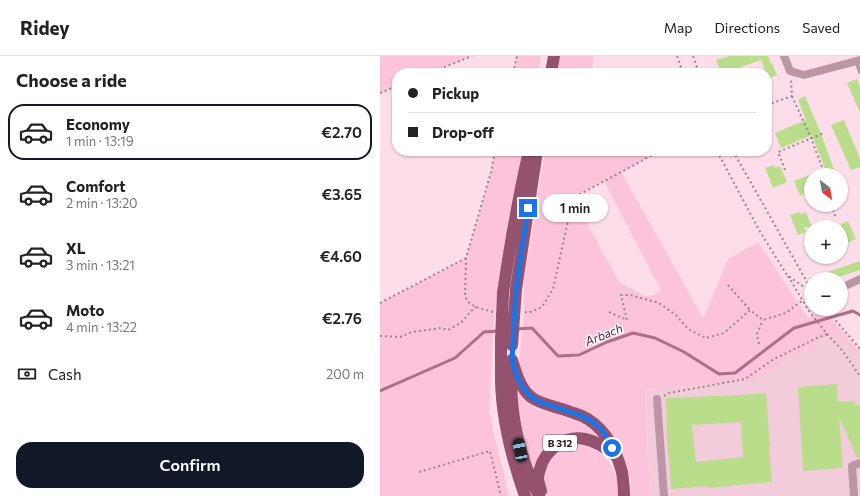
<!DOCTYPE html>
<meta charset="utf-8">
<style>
body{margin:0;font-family:Commissioner,sans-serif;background:#f6f6f6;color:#222;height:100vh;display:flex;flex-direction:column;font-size:15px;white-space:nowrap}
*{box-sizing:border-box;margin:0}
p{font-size:13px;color:#767676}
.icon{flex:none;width:22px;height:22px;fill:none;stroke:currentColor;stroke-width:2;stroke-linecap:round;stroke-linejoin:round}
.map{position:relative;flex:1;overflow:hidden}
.panel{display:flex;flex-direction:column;background:#fff;width:380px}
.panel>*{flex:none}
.top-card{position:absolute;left:12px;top:12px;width:380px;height:88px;border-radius:16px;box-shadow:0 1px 3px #0004;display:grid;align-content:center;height:88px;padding:0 16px;background:#fff}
.needle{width:26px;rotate:149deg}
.fabs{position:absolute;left:424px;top:112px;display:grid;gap:8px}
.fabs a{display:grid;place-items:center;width:44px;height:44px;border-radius:50%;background:#fff;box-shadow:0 1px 3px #0004;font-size:20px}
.end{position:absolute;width:18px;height:18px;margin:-9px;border:5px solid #1a73e8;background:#fff;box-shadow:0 0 0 2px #fff}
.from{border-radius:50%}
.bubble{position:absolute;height:28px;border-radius:14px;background:#fff;box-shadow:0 1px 3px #0004;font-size:13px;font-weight:600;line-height:28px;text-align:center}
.car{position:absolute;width:12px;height:24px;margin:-12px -6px;border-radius:5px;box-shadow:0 0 3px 1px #0007;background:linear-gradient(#222 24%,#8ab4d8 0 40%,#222 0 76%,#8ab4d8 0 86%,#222 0)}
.top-card b{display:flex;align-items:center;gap:14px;height:38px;font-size:15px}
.top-card b+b{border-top:1px solid #e0e0e0}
.top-card i{width:10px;height:10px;background:#222}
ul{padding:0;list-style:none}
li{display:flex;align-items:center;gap:12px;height:56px;margin:0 8px 6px;padding:0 8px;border:2px solid transparent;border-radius:16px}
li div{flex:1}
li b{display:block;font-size:15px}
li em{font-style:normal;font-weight:600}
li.active{border-color:#111827}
li>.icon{width:36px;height:36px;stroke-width:1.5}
h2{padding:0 16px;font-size:18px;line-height:48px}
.pay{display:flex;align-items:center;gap:10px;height:44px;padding:0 16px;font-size:15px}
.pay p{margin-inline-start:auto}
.button{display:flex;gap:8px;margin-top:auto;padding:8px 16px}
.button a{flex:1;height:46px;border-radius:16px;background:#111827;color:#fff;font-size:16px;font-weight:600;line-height:46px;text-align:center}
header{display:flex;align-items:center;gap:24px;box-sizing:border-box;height:56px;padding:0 20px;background:#fff;border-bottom:1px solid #e0e0e0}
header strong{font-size:19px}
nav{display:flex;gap:22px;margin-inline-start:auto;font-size:14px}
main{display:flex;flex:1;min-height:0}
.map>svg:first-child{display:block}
.built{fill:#f3ccdb}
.green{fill:#fdc3da;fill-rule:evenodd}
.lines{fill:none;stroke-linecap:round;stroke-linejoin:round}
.stream{stroke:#ae6e89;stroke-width:3}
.building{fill:#badd8b;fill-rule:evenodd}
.path{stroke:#9b858d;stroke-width:2;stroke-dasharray:2 3;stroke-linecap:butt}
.lane{stroke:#bd96a6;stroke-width:4}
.street{stroke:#bd96a6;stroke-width:8}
.primary{stroke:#94526f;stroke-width:12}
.primary-bridge{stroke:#94526f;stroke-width:12}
.route{stroke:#1a73e8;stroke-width:5}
.labels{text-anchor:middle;stroke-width:3;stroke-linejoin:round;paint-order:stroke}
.shield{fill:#fff;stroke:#675f62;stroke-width:1}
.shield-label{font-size:10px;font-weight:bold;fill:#261b1f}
.water-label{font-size:12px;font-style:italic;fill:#5d123a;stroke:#fff}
</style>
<header>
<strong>Ridey</strong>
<nav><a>Map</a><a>Directions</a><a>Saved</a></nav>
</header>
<main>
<section class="panel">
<h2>Choose a ride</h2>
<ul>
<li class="active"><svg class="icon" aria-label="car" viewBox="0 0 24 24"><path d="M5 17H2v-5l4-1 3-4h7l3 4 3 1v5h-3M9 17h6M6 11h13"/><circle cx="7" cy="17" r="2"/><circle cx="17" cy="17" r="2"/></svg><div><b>Economy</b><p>1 min · 13:19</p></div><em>€2.70</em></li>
<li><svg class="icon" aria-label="car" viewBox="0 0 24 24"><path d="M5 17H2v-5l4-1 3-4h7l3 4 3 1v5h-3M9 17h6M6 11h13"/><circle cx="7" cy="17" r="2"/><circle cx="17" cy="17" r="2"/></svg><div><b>Comfort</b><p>2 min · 13:20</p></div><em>€3.65</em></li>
<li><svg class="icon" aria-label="car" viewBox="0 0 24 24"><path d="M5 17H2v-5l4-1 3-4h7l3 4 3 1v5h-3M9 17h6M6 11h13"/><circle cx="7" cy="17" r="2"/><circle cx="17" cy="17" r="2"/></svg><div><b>XL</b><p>3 min · 13:21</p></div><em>€4.60</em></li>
<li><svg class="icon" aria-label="car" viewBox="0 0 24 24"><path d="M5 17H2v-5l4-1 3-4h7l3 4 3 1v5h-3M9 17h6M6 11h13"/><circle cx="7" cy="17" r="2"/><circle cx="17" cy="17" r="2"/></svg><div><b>Moto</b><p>4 min · 13:22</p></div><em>€2.76</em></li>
</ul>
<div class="pay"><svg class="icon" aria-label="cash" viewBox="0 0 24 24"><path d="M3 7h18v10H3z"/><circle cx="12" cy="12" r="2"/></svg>Cash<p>200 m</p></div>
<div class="button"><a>Confirm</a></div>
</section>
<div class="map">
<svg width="480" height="440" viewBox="0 0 480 440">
<rect width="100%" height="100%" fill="#fddde9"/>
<path class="built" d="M453,277l27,24v139h-210l-5,-107 104,-7z"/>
<path class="green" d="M0,0h92l-42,17h-33v13l-17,7z
M137,0h24l-3,17h-25z
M180,0h34l-3,17h-33z
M115,95h28l-14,63 -12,80 -3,27 -5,91 20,84h-129v-193l86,-45 25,-86z
M165,95h101l3,6 -28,15 82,146 2,-3 23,-56 30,-17 50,76 17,-7 35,41v5l-27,-24 -84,49 -104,7 5,107h-20l1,-16 -14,-38 -18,-23 -25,-12 -29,-8 -12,-6 -10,-12 -4,-17 5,-52v-32zM224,125l57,109 -7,5 -10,1 -25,-14 -46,-84z
M140,337c5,6 9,11 16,15 7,4 17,4 24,7 16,4 33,14 44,25l-31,-5 -40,38 -12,-42 -5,-36z
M203,389c4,2 8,3 12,5 17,9 24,28 23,46h-71c-1,-5 -3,-10 -4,-15 -1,-16 15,-33 31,-35 3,-1 6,-1 9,-1z"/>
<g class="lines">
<path class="stream" d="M136,273l16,-1 26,28 21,-1 28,-13 26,-9 22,5 29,14 35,22 16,-1 59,-45 59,-17 7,4
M0,335l75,-33 29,-26 14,-1"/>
</g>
<path class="building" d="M349,0h39l3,8 1,-1 5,12 -9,4 -1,-6h-1l-5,-13 -37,13h-3l-5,-13z
M477,23l3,7v27l-13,-30z
M425,40l15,35 16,44h-25v16l-11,5 -6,-15 31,-12 -13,-34 -31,13 -6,-15 31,-13 -8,-20z
M464,64l16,38v9l-9,3 -20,-45z
M394,109l1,3 5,-2 7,16 -14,6 -8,-20z
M419,156l1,2 6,-2 6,15h-8l2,5 -8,3 -8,-20z
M468,165l8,18 -15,7v-22z
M480,205v9l-28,9h-23v-1z
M457,328l1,18 16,-1 2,4h4v53h-3l-18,-41 4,51 -40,3 -5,-84z
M386,337l4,54h-1l3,35 -65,6v-2l-36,3 -4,-51 -1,-40 73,-3zM361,366l2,35 -47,5 -4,-37z"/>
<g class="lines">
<path class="path" d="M297,0l6,17
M313,0l6,17
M50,17l42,-17
M133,17l4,-17
M0,37l17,-7
M412,40l19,42 14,37
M387,49l25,-9 -1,-16
M337,95l42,79 28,45 24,17
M353,95l78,138
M405,114l-7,-18 46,-19
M451,149l5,13
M408,220l21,35 18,23 15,16 18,26
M348,229l22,25
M0,247l86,-45
M446,253l34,40
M113,256l-17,-5 -8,-5 -3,-6 1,-38 25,-86 4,-21
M145,256l3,1 14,-6 11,-18 20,-91 87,-47
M229,256l18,8 -6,-25h9l29,8 18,13 11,13 18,9 18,-5 26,-23 13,10 23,-7 17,-13
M0,280l20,1 12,-5 29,-4 7,2 9,-5 6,-4 7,-9 6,-5
M379,288l-2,-10 6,-14
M284,340l5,-3 76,-14 29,-20 43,-21 10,-4
M39,416l71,-21 11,45"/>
<path class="lane" d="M476,5l4,11"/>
<path class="street" d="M404,0l6,15 14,4 56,-15
M461,232l19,-9
M277,343l7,97
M474,440l-2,-30 8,-3"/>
<path class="primary" d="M171,17l3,-17
M136,233l21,-138
M123,237c7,-48 15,-95 26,-142
M132,304c4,13 8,28 19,37 8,7 27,10 37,14 5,2 10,3 14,5 22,10 34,34 40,56 1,7 2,16 2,24
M132,312c-1,14 -1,29 1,43 3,27 13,61 26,85
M121,325c1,39 11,78 24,115
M161,435c-1,-4 -3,-9 -3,-13 0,-2 1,-6 2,-9 5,-19 25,-34 45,-30 11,2 21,9 30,16"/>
<path class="primary-bridge" d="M132,289l4,-56
M121,325v-41l2,-47"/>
</g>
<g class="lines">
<path class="route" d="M148,152l-12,81 -4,71 5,17 7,12 7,8 9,5 42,14 11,6 9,8 10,18"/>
</g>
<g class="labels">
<rect class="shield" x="163" y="379" width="34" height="16" rx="3"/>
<g class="shield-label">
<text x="180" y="391">B 312</text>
</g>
<g class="water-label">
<text transform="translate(224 279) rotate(-22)" y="4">Arbach</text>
</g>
</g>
</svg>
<div class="fabs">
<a><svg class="needle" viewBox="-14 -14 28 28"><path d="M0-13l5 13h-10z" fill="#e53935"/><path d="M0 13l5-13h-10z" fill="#767676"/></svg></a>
<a>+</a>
<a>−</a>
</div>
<i class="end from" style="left:232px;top:392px"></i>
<i class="end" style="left:148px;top:152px"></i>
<div class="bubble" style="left:162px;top:138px;width:66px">1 min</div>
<i class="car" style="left:140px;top:394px;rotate:349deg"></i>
<div class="top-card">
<b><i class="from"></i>Pickup</b>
<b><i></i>Drop-off</b>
</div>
</div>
</main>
